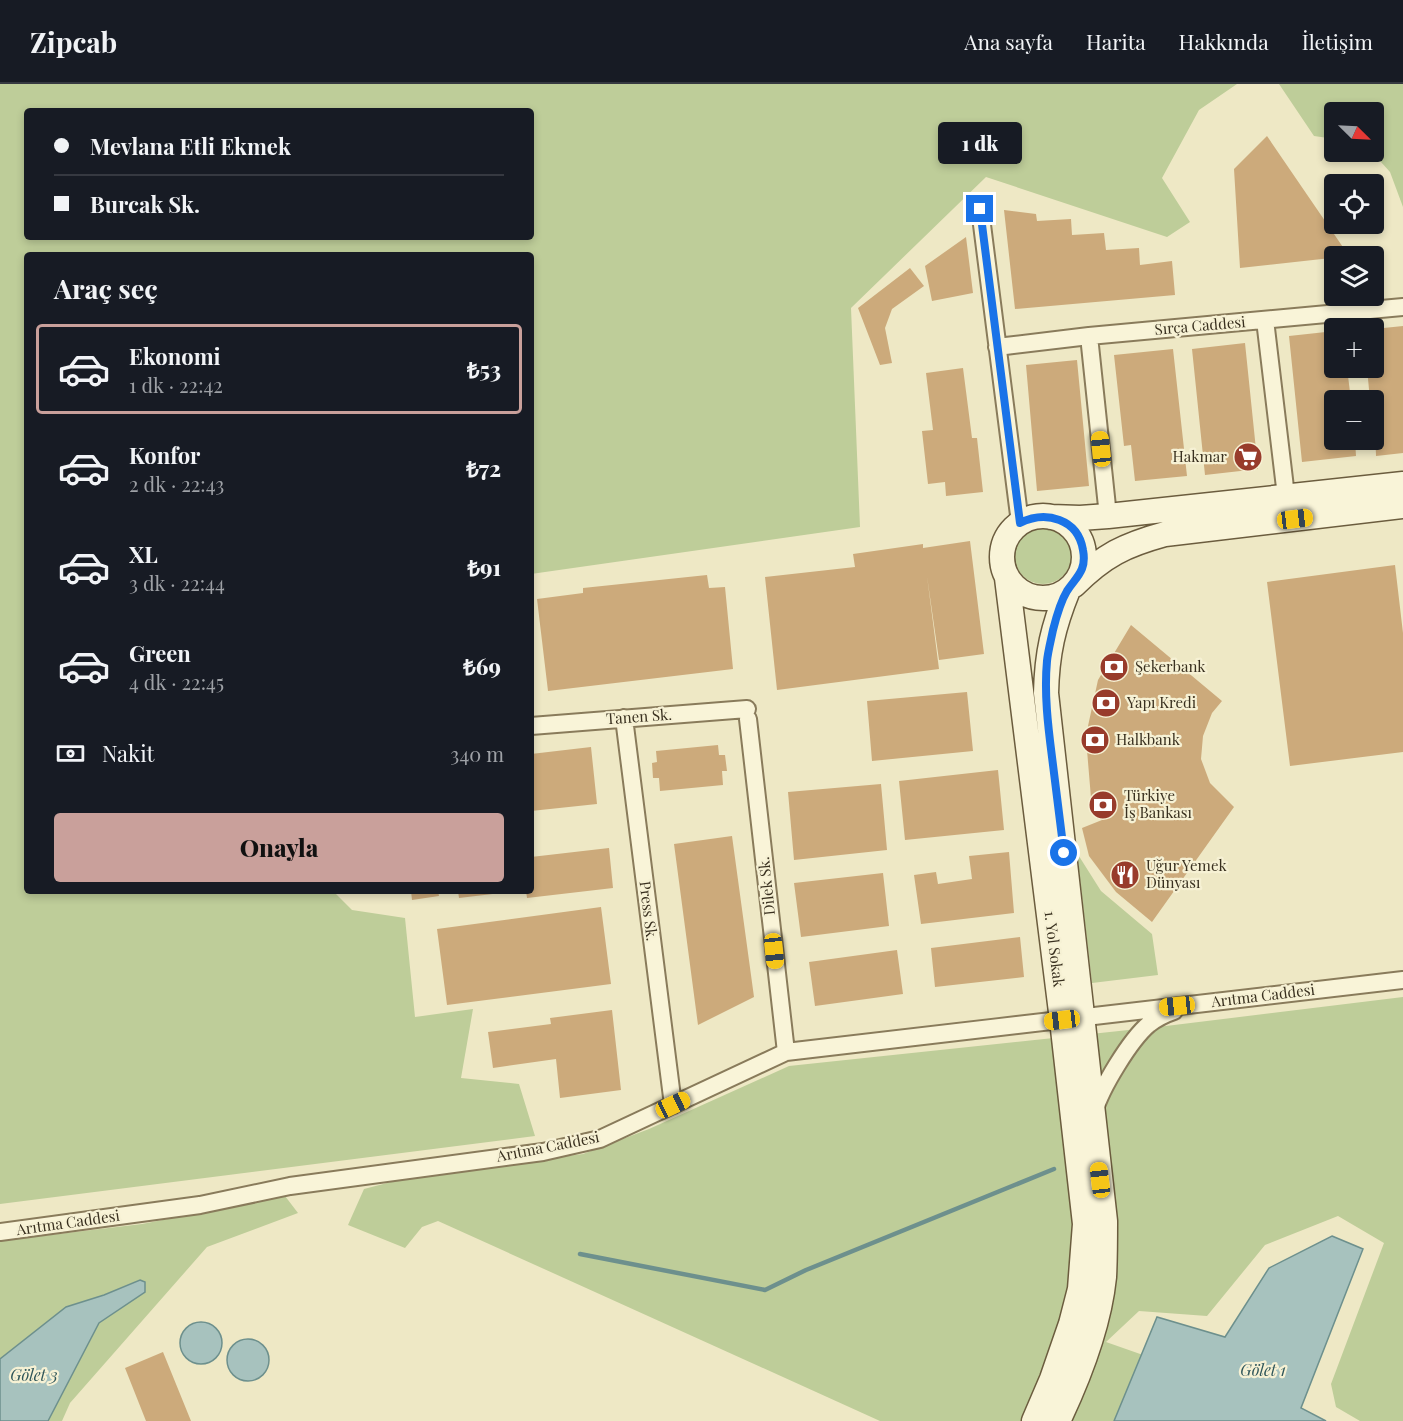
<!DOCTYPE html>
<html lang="tr">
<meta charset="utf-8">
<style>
body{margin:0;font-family:"Playfair Display",serif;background:#242831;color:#f1f3f6;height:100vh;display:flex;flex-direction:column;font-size:22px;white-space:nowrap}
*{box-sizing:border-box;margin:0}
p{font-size:20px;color:#9ea1a6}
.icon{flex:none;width:33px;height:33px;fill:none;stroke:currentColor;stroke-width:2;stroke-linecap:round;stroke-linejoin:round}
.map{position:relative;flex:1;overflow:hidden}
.details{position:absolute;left:24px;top:168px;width:510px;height:642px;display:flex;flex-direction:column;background:#171b24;border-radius:6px;box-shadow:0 3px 9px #0003}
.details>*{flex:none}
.banner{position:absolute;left:24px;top:24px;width:510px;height:132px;border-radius:6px;box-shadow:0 3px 9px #0003;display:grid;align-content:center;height:132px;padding:0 30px;background:#171b24}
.needle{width:39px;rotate:114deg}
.buttons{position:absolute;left:1324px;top:18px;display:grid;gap:12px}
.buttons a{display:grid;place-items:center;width:60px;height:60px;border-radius:6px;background:#171b24;box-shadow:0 3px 9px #0003;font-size:30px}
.end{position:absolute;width:27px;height:27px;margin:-14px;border:8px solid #1a73e8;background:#fff;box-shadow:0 0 0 3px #fff}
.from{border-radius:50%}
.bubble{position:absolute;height:42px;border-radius:6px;background:#171b24;box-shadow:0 3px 9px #0003;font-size:20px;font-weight:800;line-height:42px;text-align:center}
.car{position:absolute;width:18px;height:36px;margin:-18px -9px;border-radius:8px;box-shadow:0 0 4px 2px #0007;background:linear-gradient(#f5c518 24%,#345 0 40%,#f5c518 0 76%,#345 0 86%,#f5c518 0)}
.banner b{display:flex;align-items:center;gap:21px;height:57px;font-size:22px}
.banner b+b{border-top:2px solid #363941}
.banner i{width:15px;height:15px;background:#f1f3f6}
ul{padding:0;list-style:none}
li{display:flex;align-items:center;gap:18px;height:90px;margin:0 12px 9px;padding:0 18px;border:3px solid transparent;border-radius:6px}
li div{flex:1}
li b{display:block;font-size:22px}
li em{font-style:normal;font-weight:800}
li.selected{border-color:#c9a09b}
li>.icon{width:54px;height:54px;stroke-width:1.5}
h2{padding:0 30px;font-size:27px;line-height:72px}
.pay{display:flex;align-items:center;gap:15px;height:66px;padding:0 30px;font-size:22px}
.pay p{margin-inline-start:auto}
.primary-button{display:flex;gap:12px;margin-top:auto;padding:12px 30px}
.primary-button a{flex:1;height:69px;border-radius:6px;background:#c9a09b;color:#111;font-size:24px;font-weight:800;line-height:69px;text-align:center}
header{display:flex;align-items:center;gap:36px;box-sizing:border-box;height:84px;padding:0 30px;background:#171b24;border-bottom:2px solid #363941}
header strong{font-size:28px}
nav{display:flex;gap:33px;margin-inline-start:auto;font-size:21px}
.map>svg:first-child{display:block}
.green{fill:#becd99;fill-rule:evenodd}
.water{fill:#a7c2be;stroke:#6d908d;stroke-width:1.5}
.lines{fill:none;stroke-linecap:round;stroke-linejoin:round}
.stream{stroke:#6d908d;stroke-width:4.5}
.building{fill:#ccaa7b}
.minor-casing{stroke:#897b5b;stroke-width:20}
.secondary-casing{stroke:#6b5c3e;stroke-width:27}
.minor{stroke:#f9f4d8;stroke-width:16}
.secondary{stroke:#f9f4d8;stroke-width:24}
.route{stroke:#1a73e8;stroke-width:8}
.labels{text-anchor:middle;stroke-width:4.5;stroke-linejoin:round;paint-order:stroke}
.street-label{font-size:15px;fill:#39301f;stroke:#f6f1d4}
.poi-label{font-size:15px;fill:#39301f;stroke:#f6f1d4;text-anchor:start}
.water-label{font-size:16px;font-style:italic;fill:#2e5559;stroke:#f6f1d4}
</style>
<header>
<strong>Zipcab</strong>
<nav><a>Ana sayfa</a><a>Harita</a><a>Hakkında</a><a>İletişim</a></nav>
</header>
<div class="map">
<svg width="1403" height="1337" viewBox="0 0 1403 1337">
<rect width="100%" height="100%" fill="#eee8c5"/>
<path class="green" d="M0,0h1237l-38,26 -37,68 28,44 -23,15 -181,-60 -135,131 9,219 -329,47v-319h-504v636h306l19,19 53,8 10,99 58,-8 -12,69 58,6 16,52 -535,68zM27,27h504v126h-504z
M1279,0h124v123l-13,-35 -18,-20h2v-40h-39v27l-21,-3z
M1014 471a29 29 0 1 1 58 0a29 29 0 1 1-58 0Z
M1077,769l24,38 51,43 6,41 -66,8z
M1403,913v424h-43l-24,-14 -5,-23 53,-141 -46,-27 -73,29 -58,71 -68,-5 -33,31 57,20 -34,59h-249l-442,-200 -16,6 -17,21 -57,-23 16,-36 50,-13 169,-22 66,-25 140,-63 377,-40z
M285,1112l13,17 -91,34 -137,156 -8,18h-14l51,-98 46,-31 -5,-12 -36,15 -38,12 -66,52v-118l142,-17z"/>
<path class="water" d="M1332,1152l31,13 -62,159 25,13h-212l43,-104 68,20 44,-69z
M140,1196l5,2v10l-46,31 -51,98h-48v-62l66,-52 38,-12z
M180 1259a21 21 0 1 1 42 0a21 21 0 1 1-42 0Z
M227 1276a21 21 0 1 1 42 0a21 21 0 1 1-42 0Z"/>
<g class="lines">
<path class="stream" d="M580,1170l185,36 41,-20 248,-101"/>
</g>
<path class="building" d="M1267,52l82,120 -109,12 -6,-99z
M1004,126l32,4 1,7 34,-2 1,16 32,-2 2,17 33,-2 1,17 32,-4 3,34 -160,14z
M966,153l7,56 -41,8 -7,-35z
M910,184l14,18 -32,23 -7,19 7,35 -12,2 -22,-57z
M1403,242v127l-27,3 -2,-56h-4l-3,-32h7v-39z
M1335,247v37h12l4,32h-16v40h20l1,16 -54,6 -13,-126z
M1245,259l13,126 -53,6 -13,-126z
M1173,265l14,127 -52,5 -4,-36 -7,1 -10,-91z
M1077,276l12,126 -52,5 -11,-126z
M963,284l9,70h5l6,54 -37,4 -1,-14 -17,2 -6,-53 11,-1 -7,-57z
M970,457l14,113 -45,6 -12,-84 12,93 -162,21 -12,-113 90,-10 -2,-13 70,-10v4z
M1395,481l8,68v119l-113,14 -23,-184z
M707,491l2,13 16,-1 8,82 -185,22 -11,-92 46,-6v-5z
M1131,541l91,76 -10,12 -9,23 -2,23 9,24 24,24 -82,115 -36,-30 -27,-36 -7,-28 20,-8 -11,-22 -4,-48 1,-24 10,-46z
M967,608l6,59 -101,10 -5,-60z
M718,661l1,10h6l2,16h-5l1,14 -63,6 -1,-13h-6l-1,-15 5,-1 -1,-11z
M591,663l6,57 -66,7v-57z
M998,686l6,60 -99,10 -6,-59z
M881,700l6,66 -93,10 -6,-68z
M732,752l22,161 -56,28 -24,-181z
M609,764l4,40 -86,10 -1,-7h5v-34z
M1009,768l5,61 -93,11 -7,-49 22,-3 2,12 34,-5 -3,-23z
M883,789l6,53 -88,11 -7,-54z
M411,807h27l1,5 -27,4z
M458,807h43v2l-42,5z
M601,823l10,77 -164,21 -10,-76z
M1020,853l4,40 -89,10 -4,-39z
M897,866l6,44 -88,12 -6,-44z
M612,926l9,80 -61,8 -4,-39 -63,9 -5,-36 63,-8 -1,-6z
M163,1268l28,69h-45l-21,-53z"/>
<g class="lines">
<g class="minor-casing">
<path id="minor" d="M980,125l40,314
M1265,236l21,176
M1089,252l19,180
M997,263l92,-11 314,-29
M624,634l49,387
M748,635l38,333
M531,642l216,-17
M1094,1028c7,-24 36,-72 55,-88 8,-6 16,-10 25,-13
M0,1148l200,-27 90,-19 253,-34 57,-13 186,-87 617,-72"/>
</g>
<g class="secondary-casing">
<path id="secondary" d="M1002 473a41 41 0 1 1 82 0a41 41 0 1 1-82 0Z
M1051,433l29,1 28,-2 295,-32
M1007,494l55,442 23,204 -5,65 -9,35 -19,55 -18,42
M1074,501c30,-30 51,-40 91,-51l238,-28
M1058,1337c21,-44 41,-95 46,-144 1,-19 1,-37 1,-56l-59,-528c1,-40 7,-66 22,-103"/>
</g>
<use href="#minor" class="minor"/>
<use href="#secondary" class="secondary"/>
</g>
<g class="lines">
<path class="route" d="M980,125l40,314c26,-13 58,-4 63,27 4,21 -7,27 -16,41 -6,10 -11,27 -14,39 -2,10 -5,21 -6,31 -3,32 1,65 5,96 4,32 8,64 12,96"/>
</g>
<defs>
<g id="supermarket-disc" transform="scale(1.5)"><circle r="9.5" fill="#983b2b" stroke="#f6f1d4"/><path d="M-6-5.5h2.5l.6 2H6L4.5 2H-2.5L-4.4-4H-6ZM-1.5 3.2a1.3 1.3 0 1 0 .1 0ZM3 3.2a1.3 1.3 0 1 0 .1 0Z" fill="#fff"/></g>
<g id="bank-disc" transform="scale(1.5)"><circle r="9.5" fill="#983b2b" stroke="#f6f1d4"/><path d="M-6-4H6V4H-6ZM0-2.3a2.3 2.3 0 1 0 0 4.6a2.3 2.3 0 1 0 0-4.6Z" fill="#fff"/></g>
<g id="restaurant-disc" transform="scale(1.5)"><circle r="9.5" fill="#983b2b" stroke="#f6f1d4"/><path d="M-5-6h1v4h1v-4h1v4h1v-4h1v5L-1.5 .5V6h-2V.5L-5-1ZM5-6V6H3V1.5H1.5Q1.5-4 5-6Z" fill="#fff"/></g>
</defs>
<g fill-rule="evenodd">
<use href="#supermarket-disc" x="1248" y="373"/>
<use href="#bank-disc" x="1114" y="583"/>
<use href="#bank-disc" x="1106" y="619"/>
<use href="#bank-disc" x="1095" y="656"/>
<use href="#bank-disc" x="1103" y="721"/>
<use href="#restaurant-disc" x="1125" y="791"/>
</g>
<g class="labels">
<g class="street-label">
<text transform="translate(1200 242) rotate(-5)" y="5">Sırça Caddesi</text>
<text transform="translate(639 633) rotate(-4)" y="5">Tanen Sk.</text>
<text transform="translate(767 802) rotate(-96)" y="5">Dilek Sk.</text>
<text transform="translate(648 827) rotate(83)" y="5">Press Sk.</text>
<text transform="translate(1054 865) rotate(83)" y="5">1. Yol Sokak</text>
<text transform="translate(1263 912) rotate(-7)" y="5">Arıtma Caddesi</text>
<text transform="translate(548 1063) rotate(-11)" y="5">Arıtma Caddesi</text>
<text transform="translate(68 1139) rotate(-8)" y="5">Arıtma Caddesi</text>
</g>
<g class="poi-label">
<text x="1227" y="378" text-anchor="end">Hakmar</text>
<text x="1135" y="588">Şekerbank</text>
<text x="1127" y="624">Yapı Kredi</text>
<text x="1116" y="661">Halkbank</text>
<text x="1124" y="717">Türkiye<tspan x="1124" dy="17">İş Bankası</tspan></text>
<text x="1146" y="787">Uğur Yemek<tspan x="1146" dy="17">Dünyası</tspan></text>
</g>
<g class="water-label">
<text x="1263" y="1292">Gölet 1</text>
<text x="34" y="1297">Gölet 3</text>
</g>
</g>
</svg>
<div class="buttons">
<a><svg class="needle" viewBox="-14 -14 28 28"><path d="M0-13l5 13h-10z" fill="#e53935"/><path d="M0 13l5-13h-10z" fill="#9ea1a6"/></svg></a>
<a><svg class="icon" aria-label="locate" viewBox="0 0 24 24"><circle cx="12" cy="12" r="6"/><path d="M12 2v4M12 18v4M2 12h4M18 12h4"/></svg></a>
<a><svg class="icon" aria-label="layers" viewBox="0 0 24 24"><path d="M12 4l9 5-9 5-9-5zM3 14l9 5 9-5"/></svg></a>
<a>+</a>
<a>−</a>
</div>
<i class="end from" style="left:1064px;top:769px"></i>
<i class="end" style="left:980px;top:125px"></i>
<div class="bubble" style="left:938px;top:38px;width:84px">1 dk</div>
<i class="car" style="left:1101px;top:365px;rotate:354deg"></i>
<i class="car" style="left:1295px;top:435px;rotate:83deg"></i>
<i class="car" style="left:774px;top:867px;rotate:174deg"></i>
<i class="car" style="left:1177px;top:922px;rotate:264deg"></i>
<i class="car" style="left:1062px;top:936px;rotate:263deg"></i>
<i class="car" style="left:673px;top:1021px;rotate:65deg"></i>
<i class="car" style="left:1100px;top:1096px;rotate:353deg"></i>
<div class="banner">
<b><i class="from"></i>Mevlana Etli Ekmek</b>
<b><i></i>Burcak Sk.</b>
</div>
<section class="details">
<h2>Araç seç</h2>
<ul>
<li class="selected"><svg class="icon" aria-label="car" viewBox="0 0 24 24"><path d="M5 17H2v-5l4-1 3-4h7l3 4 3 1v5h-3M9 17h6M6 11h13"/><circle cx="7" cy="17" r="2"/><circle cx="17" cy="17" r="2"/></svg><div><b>Ekonomi</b><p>1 dk · 22:42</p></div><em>₺53</em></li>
<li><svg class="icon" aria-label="car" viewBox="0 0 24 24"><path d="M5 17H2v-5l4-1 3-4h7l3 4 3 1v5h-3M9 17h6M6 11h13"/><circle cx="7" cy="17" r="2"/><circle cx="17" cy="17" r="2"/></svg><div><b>Konfor</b><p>2 dk · 22:43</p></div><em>₺72</em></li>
<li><svg class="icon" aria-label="car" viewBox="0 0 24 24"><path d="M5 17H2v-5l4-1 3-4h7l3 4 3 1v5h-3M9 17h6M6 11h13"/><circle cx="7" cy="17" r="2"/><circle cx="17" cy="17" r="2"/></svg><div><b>XL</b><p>3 dk · 22:44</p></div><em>₺91</em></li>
<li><svg class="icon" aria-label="car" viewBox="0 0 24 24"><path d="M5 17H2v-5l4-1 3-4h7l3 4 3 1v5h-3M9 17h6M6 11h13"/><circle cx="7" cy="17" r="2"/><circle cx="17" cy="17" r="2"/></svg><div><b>Green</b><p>4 dk · 22:45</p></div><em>₺69</em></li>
</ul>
<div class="pay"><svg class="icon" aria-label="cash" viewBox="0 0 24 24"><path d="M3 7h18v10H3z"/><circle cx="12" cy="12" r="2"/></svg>Nakit<p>340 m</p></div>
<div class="primary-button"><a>Onayla</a></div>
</section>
</div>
